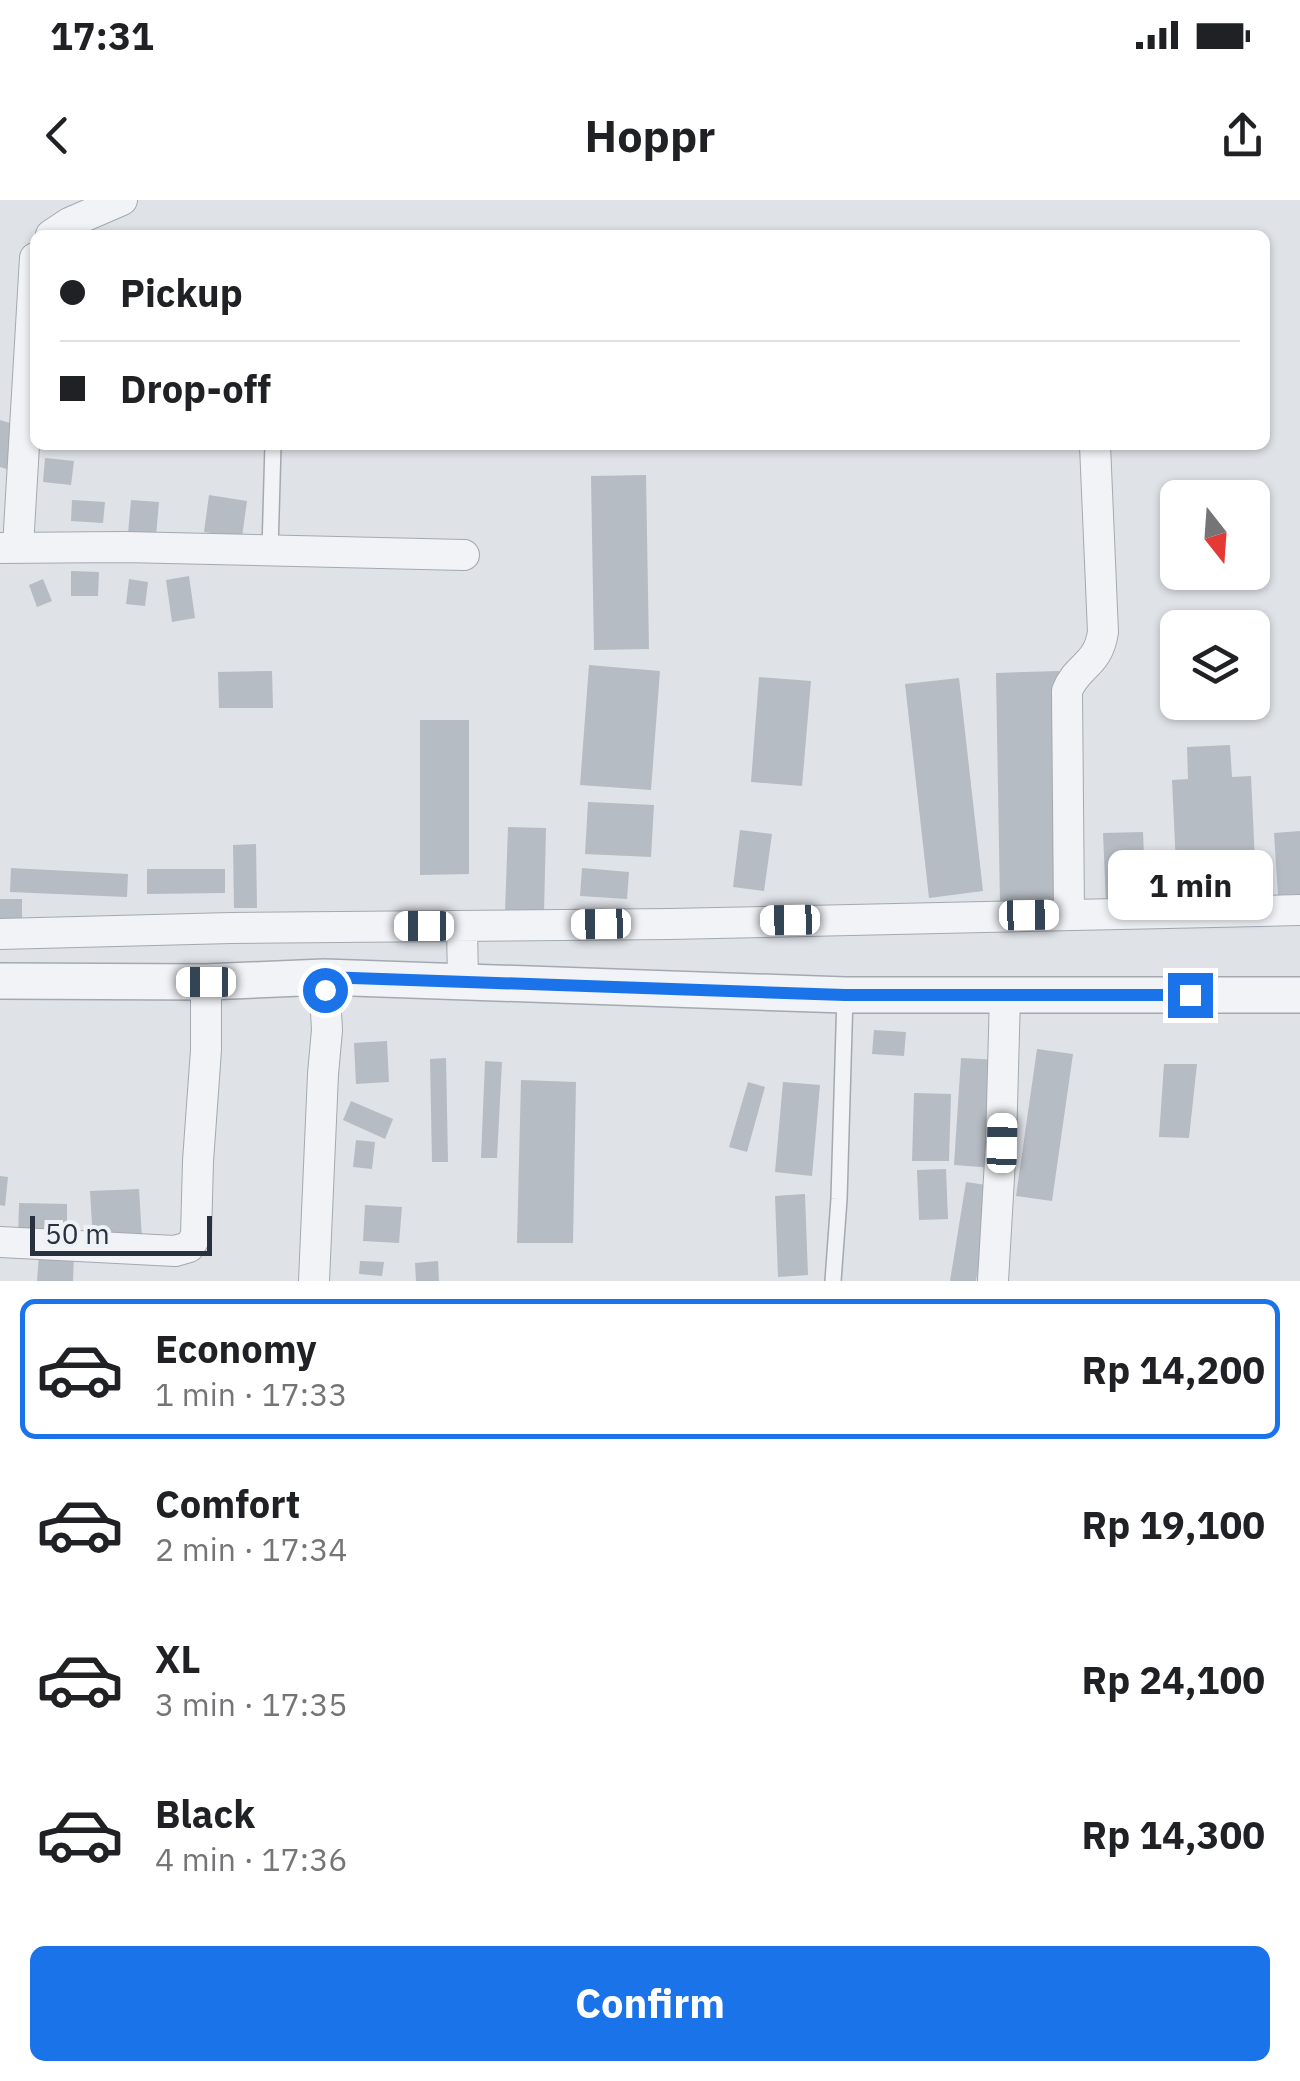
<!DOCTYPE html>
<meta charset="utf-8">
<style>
body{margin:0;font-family:"IBM Plex Sans",sans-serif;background:#f2f2f2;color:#202124;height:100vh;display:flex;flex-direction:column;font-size:38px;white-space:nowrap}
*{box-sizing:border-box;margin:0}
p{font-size:32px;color:#757577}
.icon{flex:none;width:55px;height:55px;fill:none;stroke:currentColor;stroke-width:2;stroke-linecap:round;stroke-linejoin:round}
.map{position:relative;height:1081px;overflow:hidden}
.side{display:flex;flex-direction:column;background:#fff;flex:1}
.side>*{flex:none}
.hud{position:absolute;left:30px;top:30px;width:1240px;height:220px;border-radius:15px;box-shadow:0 2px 8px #0004;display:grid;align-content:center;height:220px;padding:0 30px;background:#fff}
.needle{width:65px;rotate:163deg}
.controls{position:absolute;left:1160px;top:280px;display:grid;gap:20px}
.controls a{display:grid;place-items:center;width:110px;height:110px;border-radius:15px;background:#fff;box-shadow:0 2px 8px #0004;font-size:50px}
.scale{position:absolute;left:30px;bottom:25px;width:182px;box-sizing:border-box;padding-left:10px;border:5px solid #28313e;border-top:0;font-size:28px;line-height:35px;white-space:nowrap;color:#28313e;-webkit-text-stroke:8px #eef1f5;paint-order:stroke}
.end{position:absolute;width:45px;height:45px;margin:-22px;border:12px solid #1a73e8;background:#fff;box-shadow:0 0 0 5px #fff}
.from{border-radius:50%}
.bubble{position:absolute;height:70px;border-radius:15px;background:#fff;box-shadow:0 2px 8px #0004;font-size:32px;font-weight:800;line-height:70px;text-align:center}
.car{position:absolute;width:30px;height:60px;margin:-30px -15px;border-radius:12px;box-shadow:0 0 8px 2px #0007;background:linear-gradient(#fff 24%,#345 0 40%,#fff 0 76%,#345 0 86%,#fff 0)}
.hud b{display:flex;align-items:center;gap:35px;height:95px;font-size:38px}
.hud b+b{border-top:2px solid #e0e0e0}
.hud i{width:25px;height:25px;background:#202124}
ul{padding:18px 0 0;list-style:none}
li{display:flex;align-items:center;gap:30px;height:140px;margin:0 20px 15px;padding:0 10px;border:5px solid transparent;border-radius:15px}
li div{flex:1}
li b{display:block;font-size:38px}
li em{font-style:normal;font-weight:800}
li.on{border-color:#1a73e8}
li>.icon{width:90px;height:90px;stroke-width:1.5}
.primary-button{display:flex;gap:20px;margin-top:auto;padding:20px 30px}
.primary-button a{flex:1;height:115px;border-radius:15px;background:#1a73e8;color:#fff;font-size:40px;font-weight:800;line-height:115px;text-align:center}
.status{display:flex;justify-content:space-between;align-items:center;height:70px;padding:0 50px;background:#fff;direction:ltr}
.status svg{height:28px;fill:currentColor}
header{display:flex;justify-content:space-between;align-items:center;height:130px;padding:0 30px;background:#fff;font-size:45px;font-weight:800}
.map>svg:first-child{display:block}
.building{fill:#b6bcc4}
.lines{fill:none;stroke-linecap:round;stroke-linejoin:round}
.service-casing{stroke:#a4a9b1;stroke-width:18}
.minor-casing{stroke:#a4a9b1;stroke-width:32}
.tertiary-casing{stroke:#a4a9b1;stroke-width:38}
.service{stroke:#f1f3f6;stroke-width:15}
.minor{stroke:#f1f3f6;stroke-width:30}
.tertiary{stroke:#f1f3f6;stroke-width:35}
.route{stroke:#1a73e8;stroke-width:12}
</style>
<div class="status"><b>17:31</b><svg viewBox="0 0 49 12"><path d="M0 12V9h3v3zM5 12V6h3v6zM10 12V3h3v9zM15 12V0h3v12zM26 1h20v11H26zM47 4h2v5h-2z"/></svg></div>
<header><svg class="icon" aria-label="back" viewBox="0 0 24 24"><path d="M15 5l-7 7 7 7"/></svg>Hoppr<svg class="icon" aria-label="share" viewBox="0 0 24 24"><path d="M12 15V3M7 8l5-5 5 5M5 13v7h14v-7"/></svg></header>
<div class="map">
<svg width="1300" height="1081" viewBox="0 0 1300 1081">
<rect width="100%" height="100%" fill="#dfe2e7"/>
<path class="building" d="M0,220l23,7 -13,43 -10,-3z
M45,258l29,3 -3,24 -28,-3z
M646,275l3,174 -55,1 -3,-174z
M209,295l38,6 -5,36 -38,-5z
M72,300l33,2 -2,21 -32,-2z
M131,300l28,2 -4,45 -28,-2z
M71,371l28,1 -1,24h-27z
M189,376l6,42 -23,4 -6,-42z
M43,379l9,22 -15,6 -8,-22z
M129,379l19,3 -3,24 -19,-2z
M589,465l71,6 -9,119 -71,-5z
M272,471l1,37h-54l-1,-36z
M1059,471l4,230 -63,2 -4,-230z
M759,477l52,4 -9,105 -51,-4z
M959,478l24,213 -54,7 -24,-214z
M420,520h49v154l-49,1z
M1230,545l2,32 19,-1 5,107 -79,4 -5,-107 16,-1 -1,-32z
M588,602l66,3 -3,52 -66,-3z
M508,627l38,1 -2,85 -39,-1z
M740,630l32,4 -8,57 -31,-4z
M1300,631v63l-22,1 -4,-62z
M1143,632l3,69 -40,2 -3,-70z
M256,644l1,64h-23l-1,-63z
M11,668l117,6 -1,23 -117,-5z
M582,668l47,4 -2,27 -47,-3z
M147,669h78v24l-78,1z
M0,699h22v28h-22z
M874,830l32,2 -2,24 -32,-2z
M387,841l2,41 -33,2 -2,-41z
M1037,849l36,5 -21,147 -36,-5z
M446,858l2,104h-16l-2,-103z
M961,858l40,2 -7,108 -40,-3z
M485,861l17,1 -5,96h-16z
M1164,864h33l-8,74 -30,-1z
M521,880l55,2 -3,161h-56z
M748,882l17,5 -18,65 -18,-5z
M783,882l37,3 -8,91 -37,-4z
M914,893l37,1 -2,67h-37z
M351,901l42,18 -8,20 -42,-19z
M356,940l19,2 -3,27 -19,-2z
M946,969l2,50 -29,1 -2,-50z
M0,976l8,1 -3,29 -5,-1z
M966,982l27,4 -17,95h-26z
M139,989l3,49 -49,3 -3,-50z
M805,994l3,81 -30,2 -3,-81z
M19,1003l48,1v35l-49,-1z
M365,1005l37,2 -3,36 -36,-2z
M39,1054l35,1 -1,26h-36z
M360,1061l24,1 -2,14 -23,-2z
M438,1061l1,20h-23l-1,-18z"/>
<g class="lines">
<g class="service-casing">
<path id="service" d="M270,350l3,-105
M833,1081l6,-82 6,-204"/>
</g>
<g class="minor-casing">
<path id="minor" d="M51,35l18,-12 53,-23
M18,347l17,-289
M0,348l124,-1 340,8
M1069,714l-2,-223c10,-26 31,-25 36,-59l-8,-187
M462,726l1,56
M0,734l231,-6 439,-4 630,-14
M0,1042l175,9 14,-4 7,-11 2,-75 8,-111v-68
M314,1081l9,-207 4,-44 -3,-53
M993,1081l8,-138 4,-148"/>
</g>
<g class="tertiary-casing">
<path id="tertiary" d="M0,781l206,1 118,-5 521,18h455"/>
</g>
<use href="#service" class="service"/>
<use href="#minor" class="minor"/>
<use href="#tertiary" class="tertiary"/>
</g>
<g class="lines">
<path class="route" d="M325,790l-1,-13 521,18h345"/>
</g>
</svg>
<div class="controls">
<a><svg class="needle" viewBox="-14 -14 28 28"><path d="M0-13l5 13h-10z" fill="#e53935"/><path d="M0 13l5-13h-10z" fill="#757577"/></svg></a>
<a><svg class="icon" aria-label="layers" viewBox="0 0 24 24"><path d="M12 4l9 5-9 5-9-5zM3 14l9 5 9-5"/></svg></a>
</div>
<div class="scale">50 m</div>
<i class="end from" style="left:325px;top:790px"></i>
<i class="end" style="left:1190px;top:795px"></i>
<div class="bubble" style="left:1108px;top:650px;width:165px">1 min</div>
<i class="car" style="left:1029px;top:715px;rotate:89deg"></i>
<i class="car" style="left:790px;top:720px;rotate:269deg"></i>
<i class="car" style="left:601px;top:724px;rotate:269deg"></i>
<i class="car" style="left:424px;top:726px;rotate:270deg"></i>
<i class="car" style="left:206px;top:782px;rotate:270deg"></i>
<i class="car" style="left:1002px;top:943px;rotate:1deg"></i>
<div class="hud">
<b><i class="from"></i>Pickup</b>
<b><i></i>Drop-off</b>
</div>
</div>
<section class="side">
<ul>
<li class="on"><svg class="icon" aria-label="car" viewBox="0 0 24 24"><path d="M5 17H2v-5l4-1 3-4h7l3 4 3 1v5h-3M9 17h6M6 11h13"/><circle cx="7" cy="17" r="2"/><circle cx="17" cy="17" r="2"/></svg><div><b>Economy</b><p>1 min · 17:33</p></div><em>Rp 14,200</em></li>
<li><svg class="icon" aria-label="car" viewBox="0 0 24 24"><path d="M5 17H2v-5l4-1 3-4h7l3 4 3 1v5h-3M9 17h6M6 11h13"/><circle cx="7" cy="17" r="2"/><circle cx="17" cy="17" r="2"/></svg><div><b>Comfort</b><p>2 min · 17:34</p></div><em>Rp 19,100</em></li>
<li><svg class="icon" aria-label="car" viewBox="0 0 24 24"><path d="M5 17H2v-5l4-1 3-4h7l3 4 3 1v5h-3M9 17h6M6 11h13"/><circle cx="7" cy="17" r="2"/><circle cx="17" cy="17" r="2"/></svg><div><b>XL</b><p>3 min · 17:35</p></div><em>Rp 24,100</em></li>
<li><svg class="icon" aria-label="car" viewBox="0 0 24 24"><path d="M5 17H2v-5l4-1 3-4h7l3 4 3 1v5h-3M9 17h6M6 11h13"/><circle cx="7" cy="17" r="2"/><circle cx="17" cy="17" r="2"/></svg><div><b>Black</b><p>4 min · 17:36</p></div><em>Rp 14,300</em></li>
</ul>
<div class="primary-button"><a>Confirm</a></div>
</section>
